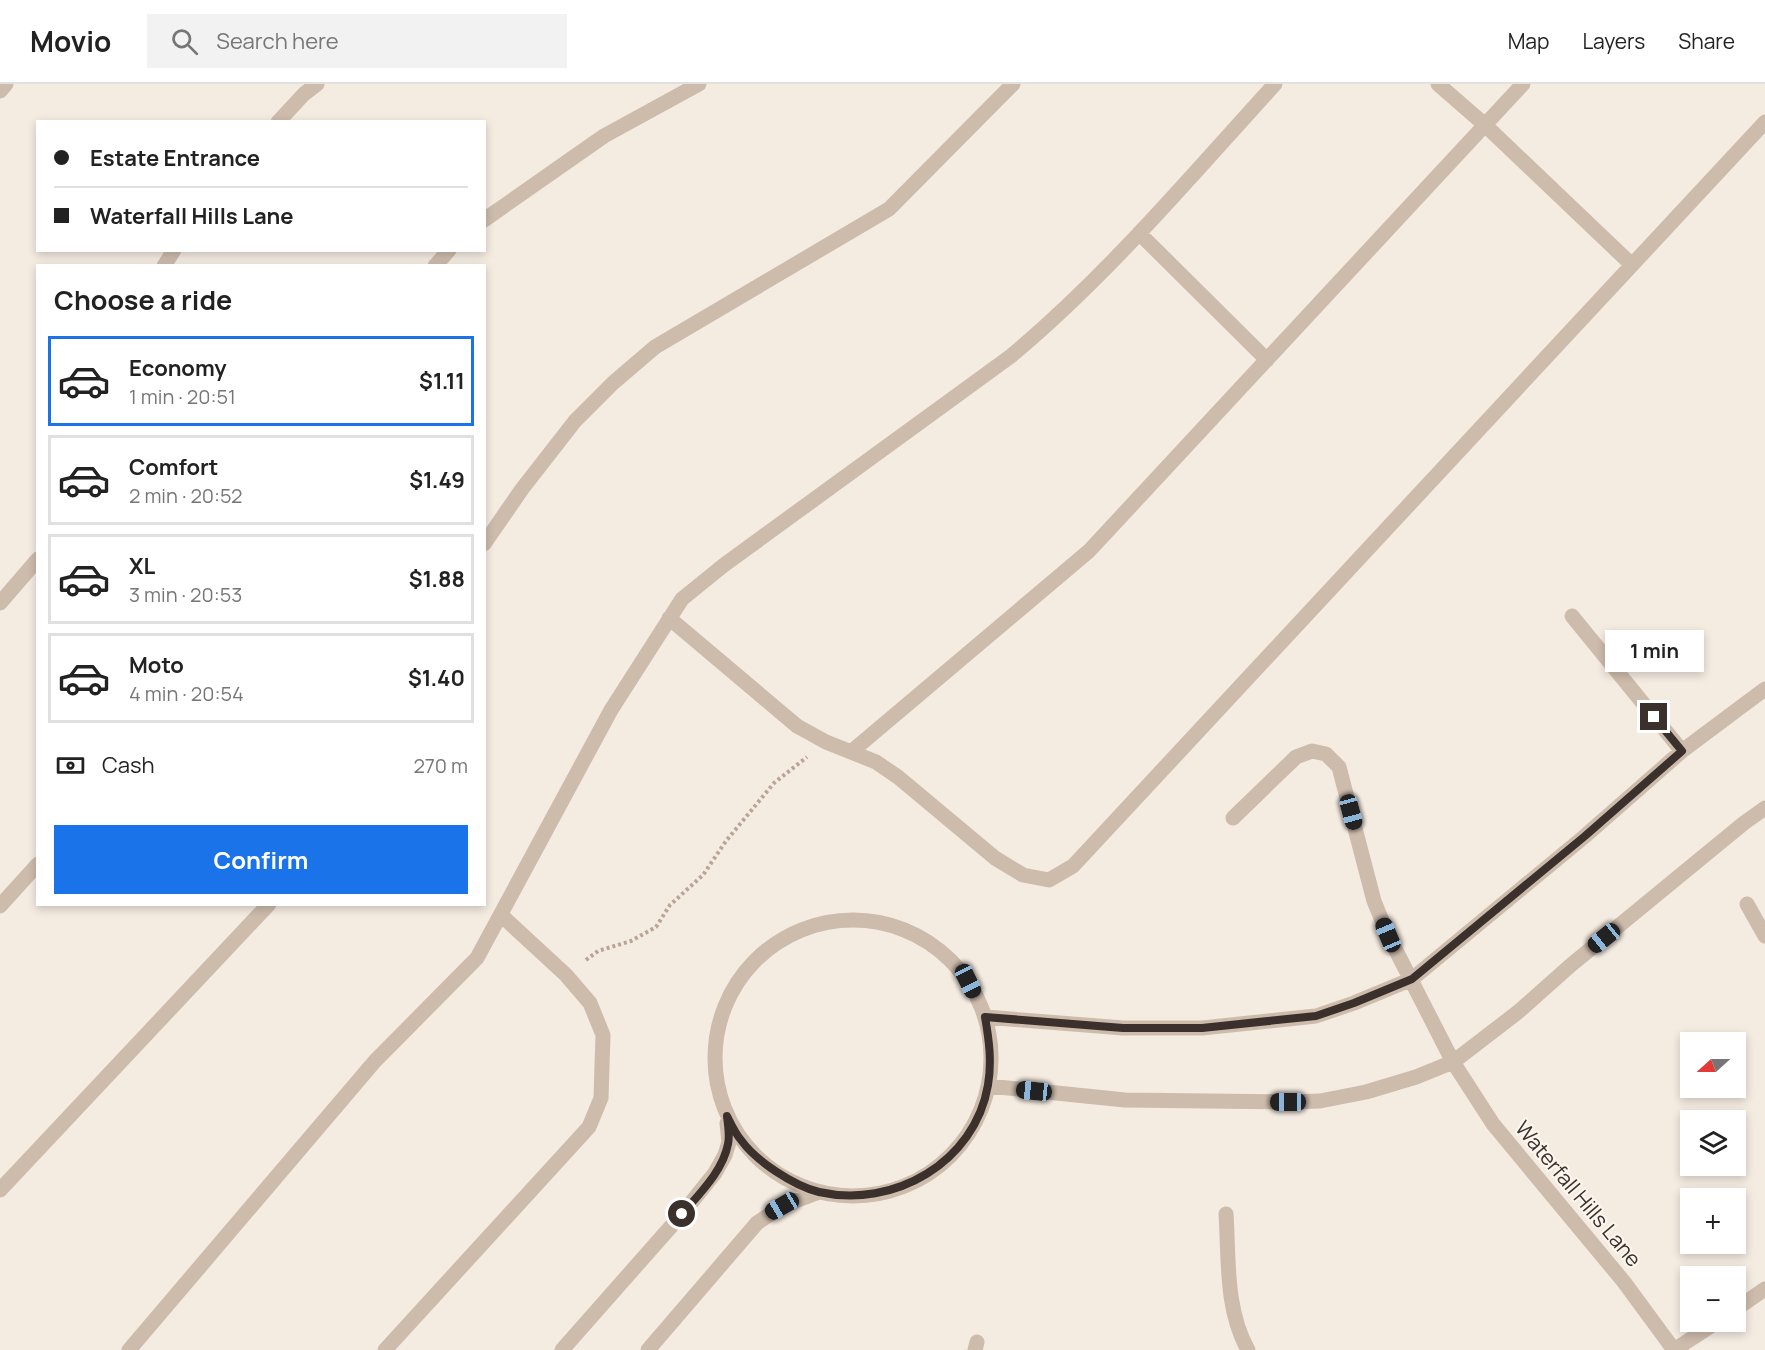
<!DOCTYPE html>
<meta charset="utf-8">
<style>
body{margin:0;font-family:Manrope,sans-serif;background:#f2f2f2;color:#222;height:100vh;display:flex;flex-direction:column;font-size:22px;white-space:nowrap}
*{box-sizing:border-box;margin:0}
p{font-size:20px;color:#767676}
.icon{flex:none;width:33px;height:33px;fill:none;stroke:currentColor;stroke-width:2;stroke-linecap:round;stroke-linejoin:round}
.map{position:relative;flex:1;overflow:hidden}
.details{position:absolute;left:36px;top:180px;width:450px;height:642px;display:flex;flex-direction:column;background:#fff;border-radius:0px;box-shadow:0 3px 9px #0003}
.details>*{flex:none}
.guide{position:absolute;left:36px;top:36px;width:450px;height:132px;border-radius:0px;box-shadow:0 3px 9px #0003;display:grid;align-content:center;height:132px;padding:0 18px;background:#fff}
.needle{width:39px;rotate:249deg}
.tools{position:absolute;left:1680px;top:948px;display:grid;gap:12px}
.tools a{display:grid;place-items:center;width:66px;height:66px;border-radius:0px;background:#fff;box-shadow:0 3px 9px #0003;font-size:30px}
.end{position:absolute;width:27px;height:27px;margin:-14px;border:8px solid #3b302b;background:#fff;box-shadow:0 0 0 3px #fff}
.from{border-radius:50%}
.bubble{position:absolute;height:42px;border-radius:0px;background:#fff;box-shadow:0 3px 9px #0003;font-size:20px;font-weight:700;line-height:42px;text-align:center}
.car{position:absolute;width:18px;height:36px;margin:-18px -9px;border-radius:8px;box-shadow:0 0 4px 2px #0007;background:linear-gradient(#222 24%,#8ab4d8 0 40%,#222 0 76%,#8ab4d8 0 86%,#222 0)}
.guide b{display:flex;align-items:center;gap:21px;height:57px;font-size:22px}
.guide b+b{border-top:2px solid #e0e0e0}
.guide i{width:15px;height:15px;background:#222}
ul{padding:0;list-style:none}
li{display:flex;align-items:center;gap:18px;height:90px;margin:0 12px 9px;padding:0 6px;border:3px solid #e0e0e0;border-radius:0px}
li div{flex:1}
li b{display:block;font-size:22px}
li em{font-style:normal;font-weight:700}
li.on{border-color:#1a73e8}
li>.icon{width:54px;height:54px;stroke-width:1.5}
h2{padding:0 18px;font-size:27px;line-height:72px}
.pay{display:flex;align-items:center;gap:15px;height:66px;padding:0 18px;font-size:22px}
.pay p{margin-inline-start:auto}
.button{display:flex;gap:12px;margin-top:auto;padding:12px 18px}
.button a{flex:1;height:69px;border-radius:0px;background:#1a73e8;color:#fff;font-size:24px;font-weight:700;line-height:69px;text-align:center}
header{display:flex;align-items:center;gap:36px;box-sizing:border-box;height:84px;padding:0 30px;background:#fff;border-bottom:2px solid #e0e0e0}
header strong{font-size:28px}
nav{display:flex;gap:33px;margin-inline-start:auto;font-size:21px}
.search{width:420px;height:54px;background:#f2f2f2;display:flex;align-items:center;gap:15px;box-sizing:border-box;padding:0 21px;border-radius:0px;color:#767676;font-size:22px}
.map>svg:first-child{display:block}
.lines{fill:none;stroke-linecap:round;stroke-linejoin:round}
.path{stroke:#b9a596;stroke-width:4;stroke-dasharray:3 3;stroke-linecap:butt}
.minor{stroke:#cdbbac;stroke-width:15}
.route{stroke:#3b302b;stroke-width:8}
.labels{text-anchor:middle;stroke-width:4.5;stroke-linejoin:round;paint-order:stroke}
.street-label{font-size:21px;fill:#3b302b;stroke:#fbf5ee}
</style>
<header>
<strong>Movio</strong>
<div class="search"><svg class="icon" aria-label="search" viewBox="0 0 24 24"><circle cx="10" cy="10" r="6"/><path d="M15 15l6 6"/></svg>Search here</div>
<nav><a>Map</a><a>Layers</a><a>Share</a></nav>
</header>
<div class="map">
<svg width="1765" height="1266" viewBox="0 0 1765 1266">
<rect width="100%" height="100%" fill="#f4ebe1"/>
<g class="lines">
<path class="path" d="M586,876l12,-9 33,-10 25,-14 14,-22 33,-30 23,-34 48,-58 33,-26"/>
<path class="minor" d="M1438,0l47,41 147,140
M0,7l6,-7
M278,38l26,-28 13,-10
M484,136l120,-84 95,-52
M1139,149l128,127
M164,182l10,-16
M435,182l14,-16
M484,460l38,-55 53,-68 38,-38 42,-36 234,-138 124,-125
M0,519l38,-44
M1572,532l110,135
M669,534l128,108 29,16 50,20 22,15 97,81 28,17 26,5 24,-14 692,-744
M851,668l238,-201 434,-467
M1233,734l63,-61 16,-6 14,3 13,13 35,134 14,34 65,127 40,62 131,158 50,68
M1747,820l18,32
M0,822l38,-42
M715 974a138 138 0 1 1 276 0a138 138 0 1 1-276 0Z
M985,933l138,11h79l114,-12 38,-13 58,-24 173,-143 97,-85 83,-62
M988,1002l137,14 163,2 32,-1 46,-9 50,-15 37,-15 65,-50 53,-47 173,-142 21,-15
M0,1106l269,-286
M1226,1130c3,45 -1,95 22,136
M1736,1225l29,-20
M129,1266l246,-289 102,-103 134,-248 71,-111 42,-34 287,-209c97,-81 179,-179 264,-272
M385,1266l204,-223 12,-29 2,-63 -13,-32 -24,-28 -65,-60
M562,1266l120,-136 33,-41 10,-18 4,-13 -2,-19
M648,1266l109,-127 25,-17 37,-14
M975,1266l2,-8
M1674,1266l43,-28"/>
</g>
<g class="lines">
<path class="route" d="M682,1130c17,-20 41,-43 46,-70 2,-8 0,-19 -1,-28 4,8 8,17 14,24 15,21 53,46 78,52 75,17 156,-30 169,-107 4,-24 1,-45 -3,-68l138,11h79l114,-12 38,-13 58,-24 173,-143 97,-85 -28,-34"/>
</g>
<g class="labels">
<g class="street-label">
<text transform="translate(1578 1110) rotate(50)" y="7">Waterfall Hills Lane</text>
</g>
</g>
</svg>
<div class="tools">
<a><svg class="needle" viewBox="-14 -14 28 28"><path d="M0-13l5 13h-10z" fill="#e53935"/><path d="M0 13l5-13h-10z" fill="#767676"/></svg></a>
<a><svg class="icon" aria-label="layers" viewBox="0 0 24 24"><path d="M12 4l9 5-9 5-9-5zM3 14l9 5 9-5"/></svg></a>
<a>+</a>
<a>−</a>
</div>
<i class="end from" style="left:682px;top:1130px"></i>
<i class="end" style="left:1654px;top:633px"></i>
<div class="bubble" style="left:1605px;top:546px;width:99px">1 min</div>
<i class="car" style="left:1351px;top:728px;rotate:165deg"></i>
<i class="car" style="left:1388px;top:851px;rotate:337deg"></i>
<i class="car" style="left:1604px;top:854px;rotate:231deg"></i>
<i class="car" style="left:968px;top:897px;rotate:154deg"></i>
<i class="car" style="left:1034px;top:1007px;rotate:276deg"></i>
<i class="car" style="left:1288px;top:1018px;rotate:270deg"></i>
<i class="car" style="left:782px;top:1122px;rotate:240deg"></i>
<div class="guide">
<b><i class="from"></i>Estate Entrance</b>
<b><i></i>Waterfall Hills Lane</b>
</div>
<section class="details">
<h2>Choose a ride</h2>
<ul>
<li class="on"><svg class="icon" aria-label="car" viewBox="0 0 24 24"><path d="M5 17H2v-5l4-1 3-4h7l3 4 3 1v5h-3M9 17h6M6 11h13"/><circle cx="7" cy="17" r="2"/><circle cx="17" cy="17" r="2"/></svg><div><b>Economy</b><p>1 min · 20:51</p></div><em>$1.11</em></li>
<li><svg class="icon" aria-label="car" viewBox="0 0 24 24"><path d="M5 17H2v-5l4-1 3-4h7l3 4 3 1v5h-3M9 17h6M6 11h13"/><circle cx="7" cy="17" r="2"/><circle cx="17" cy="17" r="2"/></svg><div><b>Comfort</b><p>2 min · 20:52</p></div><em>$1.49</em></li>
<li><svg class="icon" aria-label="car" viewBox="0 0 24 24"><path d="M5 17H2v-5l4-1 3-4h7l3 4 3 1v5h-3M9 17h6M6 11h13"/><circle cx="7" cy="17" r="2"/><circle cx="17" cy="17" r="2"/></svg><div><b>XL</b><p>3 min · 20:53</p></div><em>$1.88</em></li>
<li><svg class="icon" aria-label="car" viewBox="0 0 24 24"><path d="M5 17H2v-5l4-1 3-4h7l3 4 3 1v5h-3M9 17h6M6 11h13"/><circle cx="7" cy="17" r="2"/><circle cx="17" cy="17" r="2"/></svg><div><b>Moto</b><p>4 min · 20:54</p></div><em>$1.40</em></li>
</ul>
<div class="pay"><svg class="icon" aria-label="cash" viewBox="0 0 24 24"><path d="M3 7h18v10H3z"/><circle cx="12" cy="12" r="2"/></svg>Cash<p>270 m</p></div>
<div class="button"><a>Confirm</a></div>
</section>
</div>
